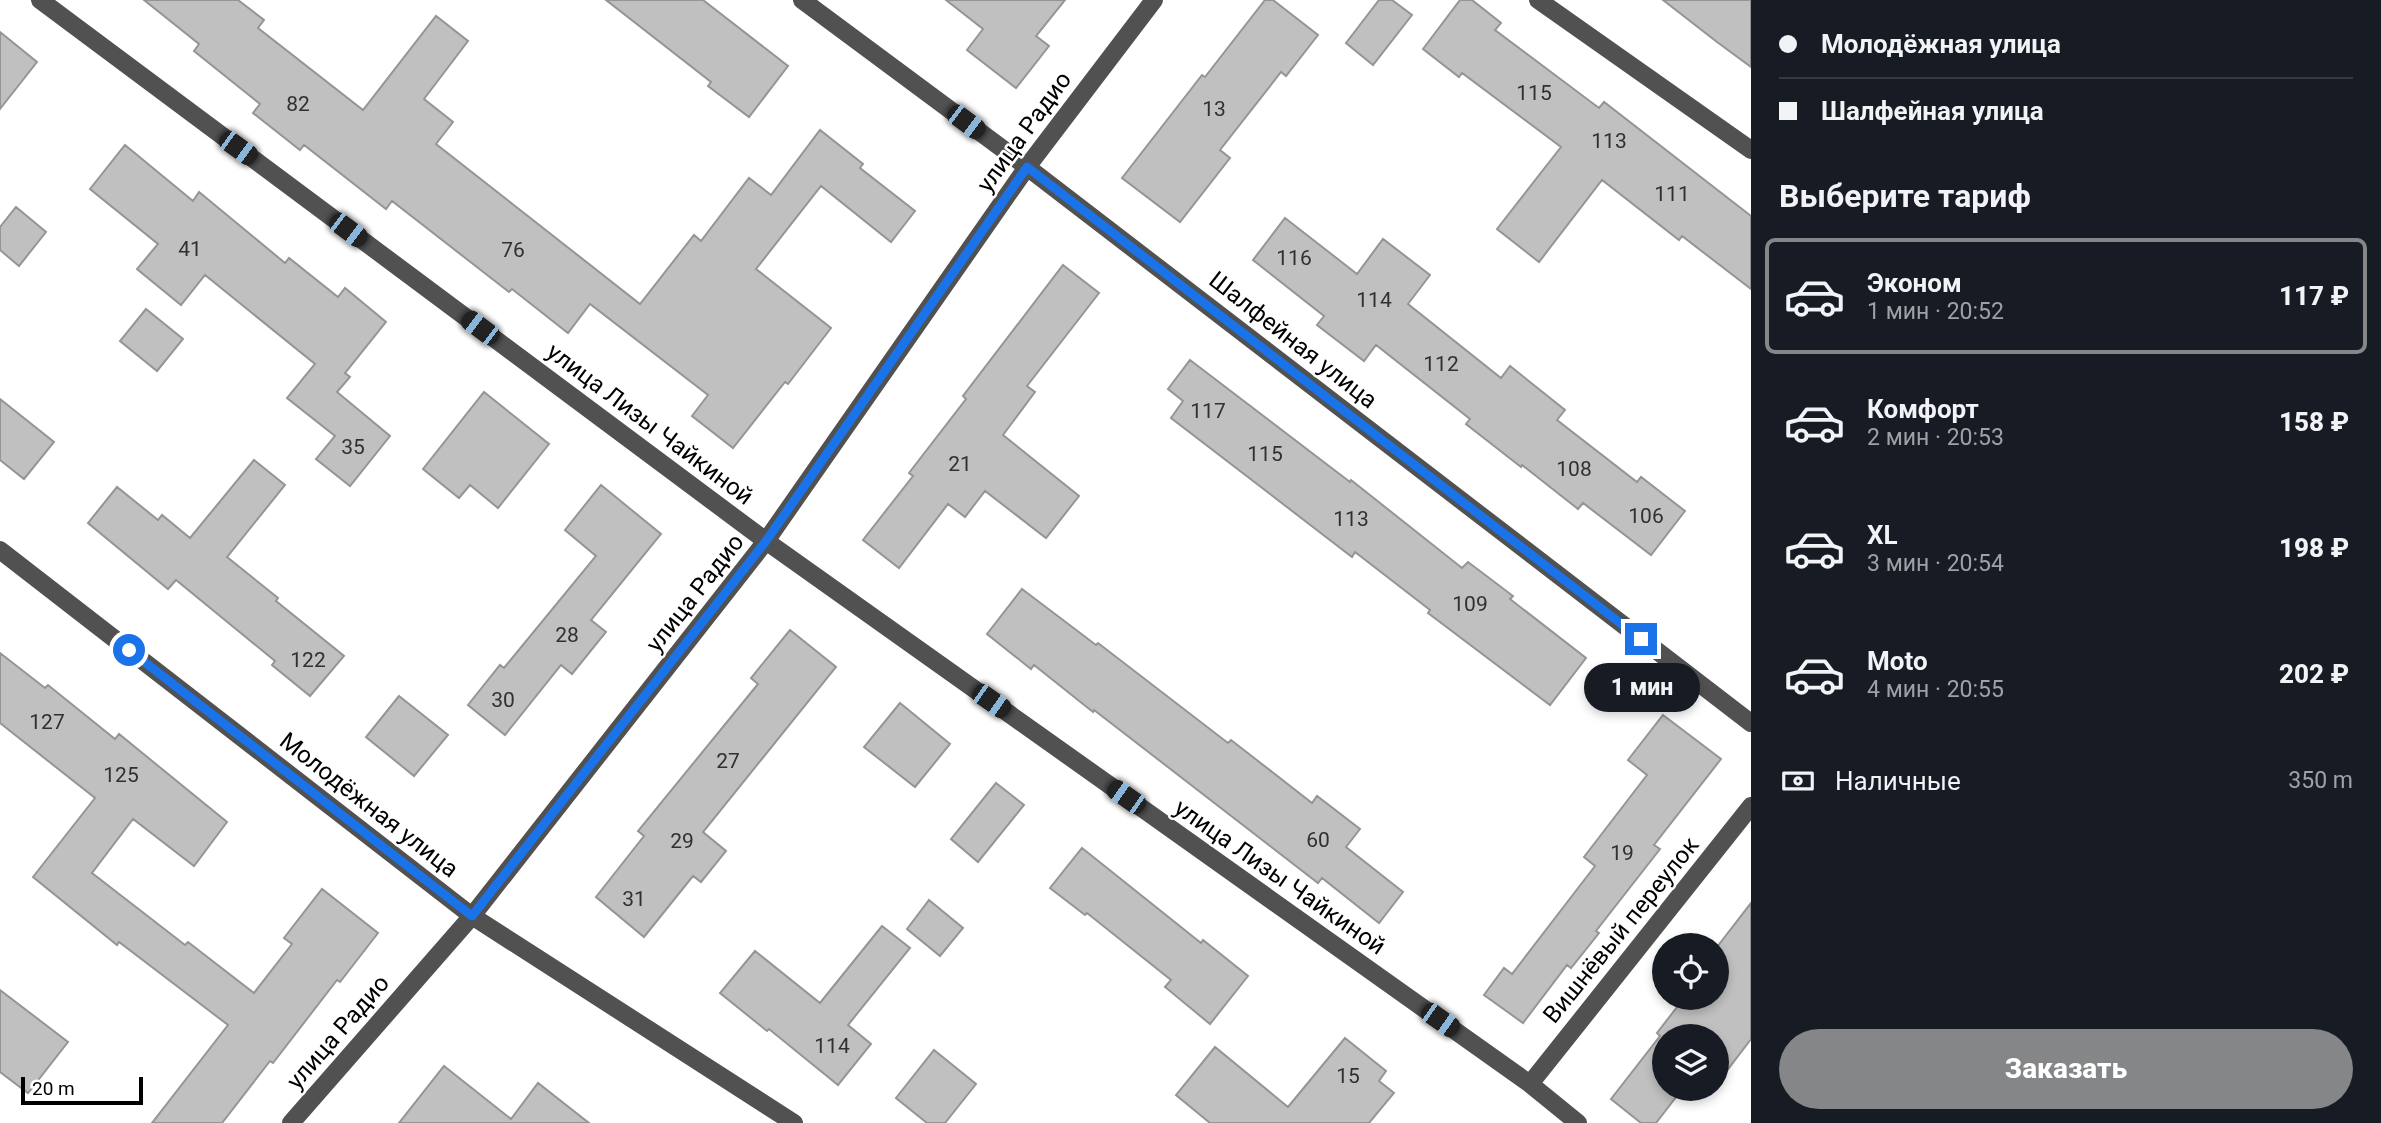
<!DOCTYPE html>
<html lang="ru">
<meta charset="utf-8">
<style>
body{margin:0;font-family:Roboto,sans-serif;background:#20242c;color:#f1f3f6;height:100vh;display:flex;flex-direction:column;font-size:26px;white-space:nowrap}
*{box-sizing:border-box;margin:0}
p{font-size:23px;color:#9ea1a6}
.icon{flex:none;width:38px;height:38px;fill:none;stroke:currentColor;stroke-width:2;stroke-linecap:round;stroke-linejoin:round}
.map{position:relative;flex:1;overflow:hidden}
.side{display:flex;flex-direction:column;background:#171b24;width:630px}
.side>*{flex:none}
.hud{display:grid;align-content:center;height:154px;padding:0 28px;background:#171b24}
.controls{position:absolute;left:1652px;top:933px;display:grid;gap:14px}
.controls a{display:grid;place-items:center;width:77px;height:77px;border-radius:50%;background:#171b24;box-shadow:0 4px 10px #0003;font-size:35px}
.scale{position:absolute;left:21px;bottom:18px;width:122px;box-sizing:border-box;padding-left:7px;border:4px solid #000;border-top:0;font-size:19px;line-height:24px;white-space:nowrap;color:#000;-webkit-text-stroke:5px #fff;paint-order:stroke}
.end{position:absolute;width:32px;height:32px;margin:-16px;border:9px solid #1a73e8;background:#fff;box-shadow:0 0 0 4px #fff}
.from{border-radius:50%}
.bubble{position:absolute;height:49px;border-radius:24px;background:#171b24;box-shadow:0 4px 10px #0003;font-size:23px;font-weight:800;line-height:49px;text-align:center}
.car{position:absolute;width:21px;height:42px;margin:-21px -10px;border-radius:9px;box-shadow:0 0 5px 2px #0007;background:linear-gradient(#222 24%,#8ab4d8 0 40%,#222 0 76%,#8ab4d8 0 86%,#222 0)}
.hud b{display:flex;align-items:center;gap:24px;height:66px;font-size:26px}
.hud b+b{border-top:2px solid #363941}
.hud i{width:18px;height:18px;background:#f1f3f6}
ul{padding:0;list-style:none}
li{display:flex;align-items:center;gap:21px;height:116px;margin:0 14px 10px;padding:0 14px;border:4px solid transparent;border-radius:10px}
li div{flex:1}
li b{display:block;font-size:26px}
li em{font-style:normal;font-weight:800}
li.on{border-color:#858687}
li>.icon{width:63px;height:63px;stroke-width:1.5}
h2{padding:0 28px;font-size:32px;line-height:84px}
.pay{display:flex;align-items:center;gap:18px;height:77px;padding:0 28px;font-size:26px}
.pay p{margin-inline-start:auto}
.primary-button{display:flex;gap:14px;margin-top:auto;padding:14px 28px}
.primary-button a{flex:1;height:80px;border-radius:42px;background:#858687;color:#fff;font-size:28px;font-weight:800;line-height:80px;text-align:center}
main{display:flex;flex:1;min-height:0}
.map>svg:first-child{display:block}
.building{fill:#c0c0c0;stroke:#959595;stroke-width:2}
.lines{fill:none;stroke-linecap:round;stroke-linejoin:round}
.minor{stroke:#515151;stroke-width:18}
.route{stroke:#1a73e8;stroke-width:9}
.labels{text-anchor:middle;stroke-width:5;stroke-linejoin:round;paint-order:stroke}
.number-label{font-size:21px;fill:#303030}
.street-label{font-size:24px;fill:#000;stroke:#fff}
</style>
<main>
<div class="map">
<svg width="1751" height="1123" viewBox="0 0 1751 1123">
<rect width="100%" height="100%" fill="#fff"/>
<path class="building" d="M144,0h94l26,20 -6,8 105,82 73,-94 32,25 -44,58 29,23 -17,22 204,160 54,-69 7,6 48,-63 22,17 49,-65 43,34 -3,4 55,43 -24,31 -70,-56 -65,83 75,59 -43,56 -3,-2 -52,66 -41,-32 16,-21 -118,-91 -22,29 -56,-44 -3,3 -117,-91 -6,8 -82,-64 -4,5 -47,-37 7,-9 -66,-53 5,-7z
M606,0h97l85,66 -39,51 -41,-31 3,-4z
M946,0h119l-29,36 13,10 -33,42 -49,-38 16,-21z
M1265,0h8l45,35 -32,41 -5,-4 -61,78 10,8 -50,64 -58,-44 80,-103 3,2z
M1379,0h13l20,15 -39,50 -27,-22z
M1460,0h12l29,23 -6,7 104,78 5,-6 147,114v73l-69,-53 -3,4 -77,-60 -63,82 -42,-33 64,-82 -99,-74 -3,4 -36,-28z
M1663,0h88v67l-34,-25z
M0,32l37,30 -37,47z
M125,145l68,56 6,-9 86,71 4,-5 49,39 7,-9 41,34 -41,51 5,4 -13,15 53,44 -40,50 -34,-27 19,-23 -48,-38 28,-34 -110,-89 -24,30 -44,-36 21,-25 -68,-55z
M16,207l30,25 -27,34 -19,-16v-23z
M1285,218l72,56 26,-35 47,36 -22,29 93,74 9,-12 55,44 -8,10 80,62 4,-5 44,34 -34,44 -68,-52 -5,6 -56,-44 -1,2 -55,-43 4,-5 -94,-74 -12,16 -47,-36 7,-9 -71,-56z
M1063,265l36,28 -72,93 8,6 -32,43 76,61 -33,42 -61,-47 -20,26 -17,-13 -49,64 -36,-28 50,-64 -4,-3 57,-74 -3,-3z
M146,309l37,30 -26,32 -37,-30z
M1190,360l160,122 1,-2 111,88 6,-6 45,34 -3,3 76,59 -36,47 -122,-92 2,-3 -75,-58 -3,5 -181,-139 12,-17 -15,-12z
M484,392l65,52 -51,64 -28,-23 -11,13 -36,-29z
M0,399l54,43 -30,37 -24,-19z
M254,460l31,25 -58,72 51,41 -2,3 68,55 -34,40 -38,-31 3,-4 -99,-81 -8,9 -80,-66 29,-36 41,33 4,-5 28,23z
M601,485l60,49 -70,86 15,12 -34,42 -11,-9 -56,70 -37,-30 32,-40 4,3 92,-112 -31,-26z
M1022,589l74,56 2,-2 130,100 3,-3 81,63 5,-7 43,33 -14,18 57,45 -24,31 -57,-45 -4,5 -224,-173 -1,2 -59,-47 -3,4 -44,-35z
M790,630l46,37 -133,165 23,19 -25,31 -8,-6 -49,61 -48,-40 48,-61 -6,-5 120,-147 -7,-6z
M0,653l45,35 3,-3 67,54 4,-5 108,88 -33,44 -61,-47 -41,54 93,72 3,-3 66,51 38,-49 -8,-6 38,-49 56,44 -38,49 -3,-2 -64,83 -3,-2 -48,62h-70l76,-98 -109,-83 -2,3 -84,-68 62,-79 -95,-75z
M399,696l49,39 -34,41 -48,-39z
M900,703l50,41 -35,43 -51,-40z
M1663,715l58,44 -67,86 6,4 -64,82 3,2 -28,35 -4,-3 -44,58 -39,-28 20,-27 8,6 83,-108 -11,-9 63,-82 -19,-15z
M996,783l28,22 -46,57 -27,-23z
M1082,848l119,95 2,-3 45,36 -38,48 -45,-37 6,-7 -84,-67 -2,2 -35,-27z
M929,900l34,28 -23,28 -33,-27z
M1751,903v136l-32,42 -2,-2v-43h-53v52h19l-27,35h-15l-30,-24 49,-63 -3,-3 27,-35h33v-51z
M882,926l28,22 -62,77 23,19 -33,41 -69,-56 -2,2 -47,-38 35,-42 65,52z
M0,990l68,52 -40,51 -28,-21z
M1345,1038l41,33 -7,10 15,12 -25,30h-159l-34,-28 39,-48 73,60z
M934,1050l42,34 -31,39h-18l-31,-25z
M444,1066l67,53 27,-36 51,40h-190z"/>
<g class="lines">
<path class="minor" d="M40,0l726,541 764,543 48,39
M802,0l225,167 724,556
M1538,0l213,150
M0,550l472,366 322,207
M1530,1084l221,-278
M291,1123l181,-207 294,-375 261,-374 127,-167"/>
</g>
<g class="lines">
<path class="route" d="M129,650l343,266 294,-375 261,-374 614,472"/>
</g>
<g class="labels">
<g class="number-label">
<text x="1534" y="100">115</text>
<text x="298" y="111">82</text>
<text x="1214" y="116">13</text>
<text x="1609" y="148">113</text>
<text x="1672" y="201">111</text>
<text x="190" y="256">41</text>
<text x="513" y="257">76</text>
<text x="1294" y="265">116</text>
<text x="1374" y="307">114</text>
<text x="1441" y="371">112</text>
<text x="1208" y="418">117</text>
<text x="353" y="454">35</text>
<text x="1265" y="461">115</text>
<text x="960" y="471">21</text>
<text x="1574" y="476">108</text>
<text x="1646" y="523">106</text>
<text x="1351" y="526">113</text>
<text x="1470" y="611">109</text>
<text x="567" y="642">28</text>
<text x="308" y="667">122</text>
<text x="503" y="707">30</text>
<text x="47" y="729">127</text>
<text x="728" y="768">27</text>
<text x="121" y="782">125</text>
<text x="1318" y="847">60</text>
<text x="682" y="848">29</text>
<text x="1622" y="860">19</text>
<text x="634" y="906">31</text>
<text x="832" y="1053">114</text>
<text x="1348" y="1083">15</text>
</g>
<g class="street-label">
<text transform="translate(1024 132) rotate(-54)" y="8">улица Радио</text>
<text transform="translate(1293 340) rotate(38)" y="8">Шалфейная улица</text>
<text transform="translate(650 424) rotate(37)" y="8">улица Лизы Чайкиной</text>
<text transform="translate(695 593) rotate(-52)" y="8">улица Радио</text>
<text transform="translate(369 805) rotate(38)" y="8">Молодёжная улица</text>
<text transform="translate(1280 877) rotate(35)" y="8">улица Лизы Чайкиной</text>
<text transform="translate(1621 930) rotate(-51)" y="8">Вишнёвый переулок</text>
<text transform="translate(338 1032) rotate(-49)" y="8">улица Радио</text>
</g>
</g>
</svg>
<div class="controls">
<a><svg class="icon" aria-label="locate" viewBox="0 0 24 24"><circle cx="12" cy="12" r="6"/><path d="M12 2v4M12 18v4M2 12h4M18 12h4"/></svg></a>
<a><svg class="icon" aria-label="layers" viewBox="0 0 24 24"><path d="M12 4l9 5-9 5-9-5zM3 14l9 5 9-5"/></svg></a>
</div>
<div class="scale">20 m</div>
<i class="end from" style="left:129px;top:650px"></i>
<i class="end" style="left:1641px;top:639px"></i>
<div class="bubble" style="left:1584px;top:663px;width:116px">1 мин</div>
<i class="car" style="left:966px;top:122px;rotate:127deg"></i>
<i class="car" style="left:238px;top:148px;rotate:126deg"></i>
<i class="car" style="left:348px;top:230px;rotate:127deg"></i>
<i class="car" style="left:480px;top:328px;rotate:307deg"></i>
<i class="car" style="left:991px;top:701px;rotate:125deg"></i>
<i class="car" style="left:1126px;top:797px;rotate:305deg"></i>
<i class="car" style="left:1440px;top:1020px;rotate:125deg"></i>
</div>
<section class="side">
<div class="hud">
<b><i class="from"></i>Молодёжная улица</b>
<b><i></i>Шалфейная улица</b>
</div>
<h2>Выберите тариф</h2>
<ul>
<li class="on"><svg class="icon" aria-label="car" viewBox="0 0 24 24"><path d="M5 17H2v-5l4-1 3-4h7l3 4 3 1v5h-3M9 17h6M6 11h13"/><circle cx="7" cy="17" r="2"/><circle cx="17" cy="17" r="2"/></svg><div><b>Эконом</b><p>1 мин · 20:52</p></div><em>117 ₽</em></li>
<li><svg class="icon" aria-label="car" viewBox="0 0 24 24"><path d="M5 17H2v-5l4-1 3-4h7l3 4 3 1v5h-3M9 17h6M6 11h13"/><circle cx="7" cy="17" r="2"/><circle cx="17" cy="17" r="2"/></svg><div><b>Комфорт</b><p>2 мин · 20:53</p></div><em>158 ₽</em></li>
<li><svg class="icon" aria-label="car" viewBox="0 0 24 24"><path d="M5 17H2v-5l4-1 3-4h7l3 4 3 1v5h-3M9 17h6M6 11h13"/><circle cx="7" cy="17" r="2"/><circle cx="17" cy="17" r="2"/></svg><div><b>XL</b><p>3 мин · 20:54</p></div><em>198 ₽</em></li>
<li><svg class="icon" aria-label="car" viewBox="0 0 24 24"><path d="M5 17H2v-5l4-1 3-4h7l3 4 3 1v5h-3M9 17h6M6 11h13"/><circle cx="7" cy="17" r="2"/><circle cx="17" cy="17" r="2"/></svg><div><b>Moto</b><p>4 мин · 20:55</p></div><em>202 ₽</em></li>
</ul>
<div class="pay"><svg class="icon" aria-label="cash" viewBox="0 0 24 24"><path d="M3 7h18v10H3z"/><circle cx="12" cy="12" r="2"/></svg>Наличные<p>350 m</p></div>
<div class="primary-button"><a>Заказать</a></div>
</section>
</main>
